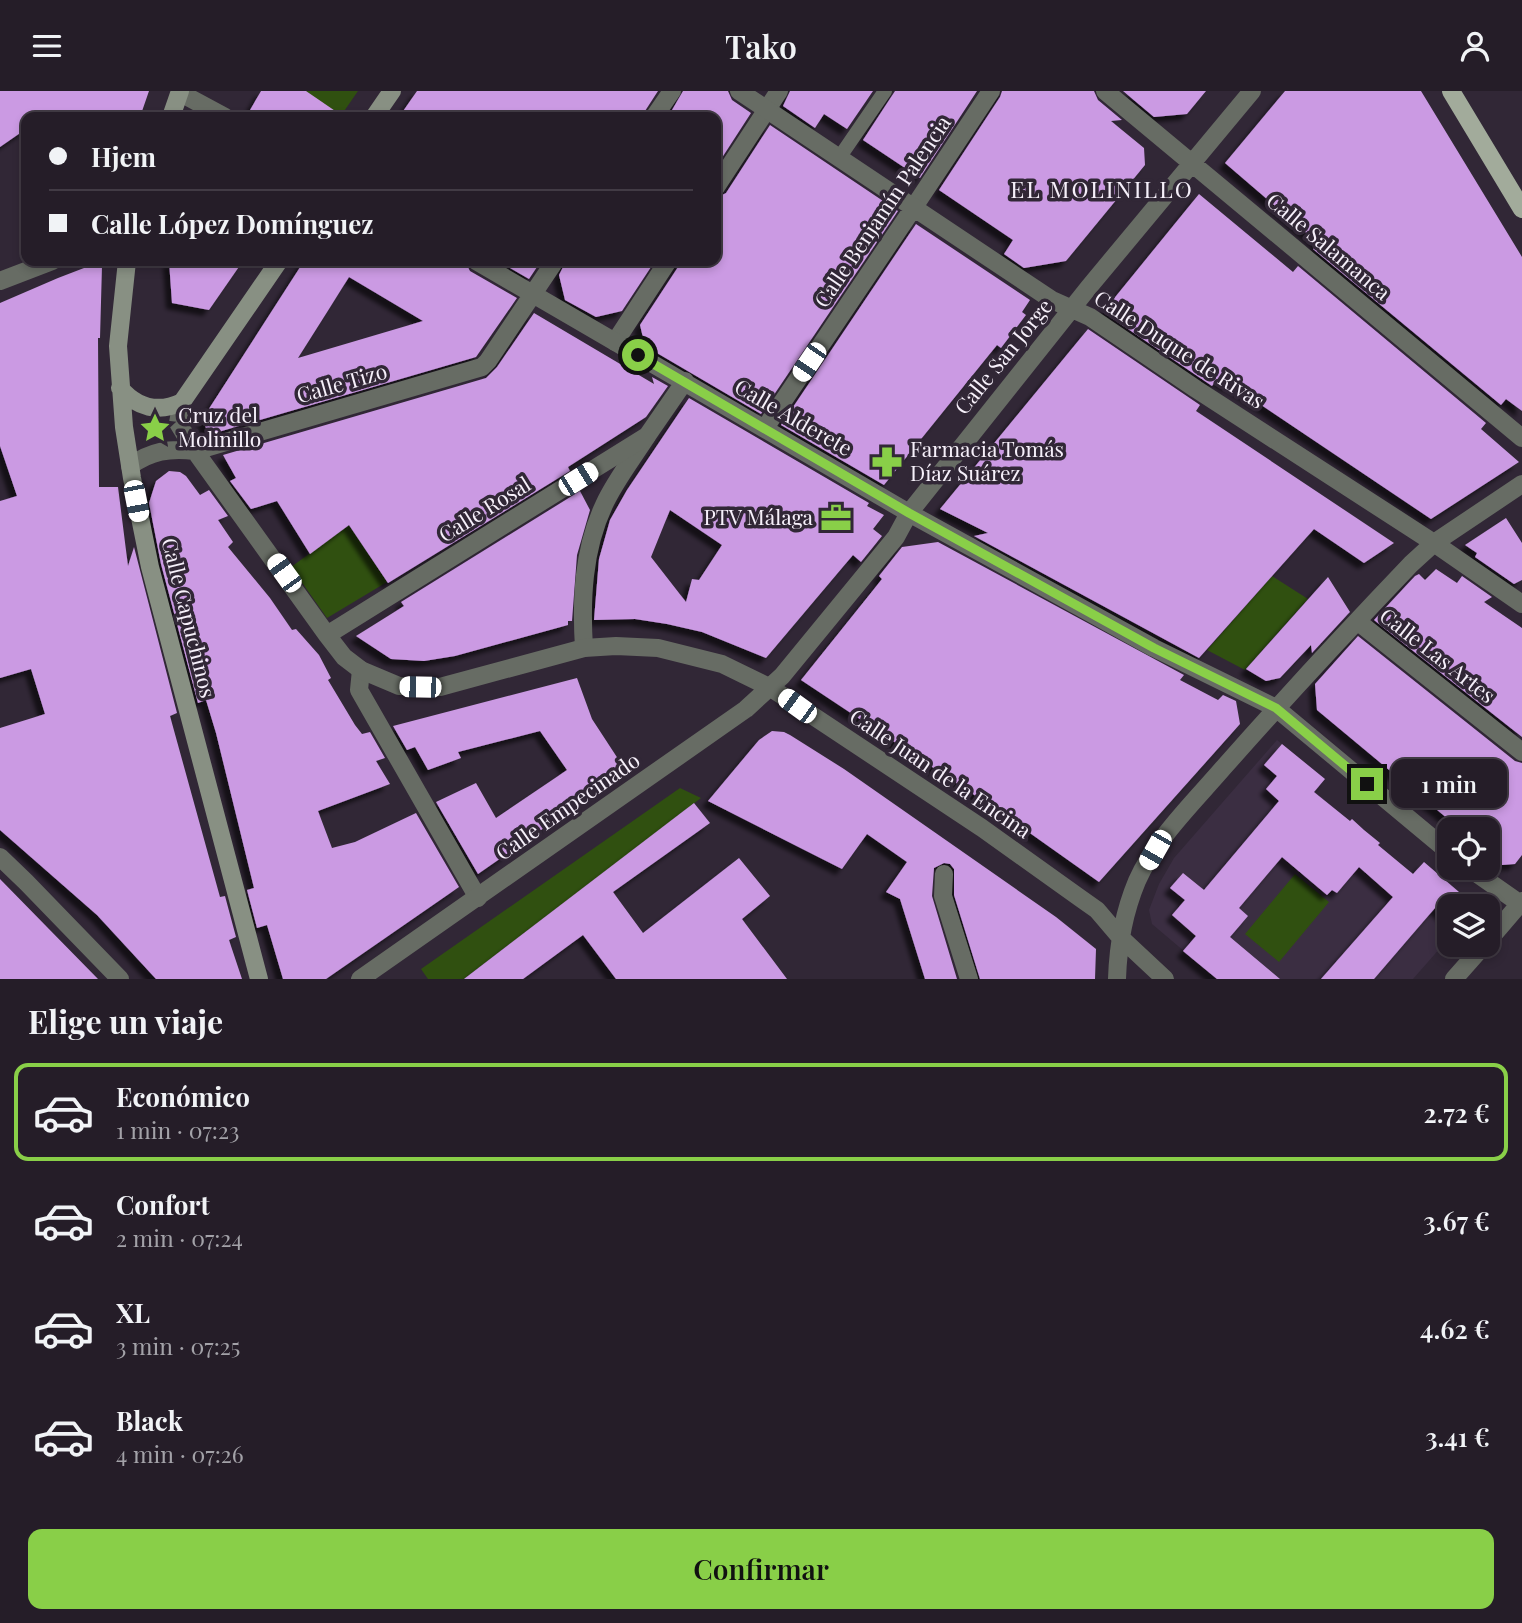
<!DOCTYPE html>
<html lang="es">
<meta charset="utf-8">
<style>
body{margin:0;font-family:"Playfair Display",serif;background:#2d2630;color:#f1f3f6;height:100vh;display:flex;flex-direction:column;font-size:26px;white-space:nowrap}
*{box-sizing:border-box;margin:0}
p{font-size:23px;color:#a3a2a8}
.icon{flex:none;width:38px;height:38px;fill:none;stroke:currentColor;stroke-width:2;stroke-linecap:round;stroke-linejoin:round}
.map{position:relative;height:888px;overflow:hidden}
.panel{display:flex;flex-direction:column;background:#251d28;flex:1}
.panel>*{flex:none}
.guide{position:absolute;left:21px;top:21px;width:700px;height:154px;border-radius:14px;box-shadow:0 4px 10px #0003,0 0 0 2px #423b45;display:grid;align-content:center;height:154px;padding:0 28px;background:#251d28}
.fabs{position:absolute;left:1437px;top:726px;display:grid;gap:14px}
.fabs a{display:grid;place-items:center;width:63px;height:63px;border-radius:14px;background:#251d28;box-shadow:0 4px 10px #0003,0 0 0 2px #423b45;font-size:35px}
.end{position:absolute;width:32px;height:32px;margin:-16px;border:9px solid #89cf48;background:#111;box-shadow:0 0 0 4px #111}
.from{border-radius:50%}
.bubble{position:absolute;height:49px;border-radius:14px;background:#251d28;box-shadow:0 4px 10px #0003,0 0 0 2px #423b45;font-size:23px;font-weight:600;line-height:49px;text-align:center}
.car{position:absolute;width:21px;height:42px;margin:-21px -10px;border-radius:9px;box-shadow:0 0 5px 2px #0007;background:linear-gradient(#fff 24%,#345 0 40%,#fff 0 76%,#345 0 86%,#fff 0)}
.guide b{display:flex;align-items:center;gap:24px;height:66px;font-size:26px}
.guide b+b{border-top:2px solid #423b45}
.guide i{width:18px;height:18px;background:#f1f3f6}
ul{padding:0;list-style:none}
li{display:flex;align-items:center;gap:21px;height:98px;margin:0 14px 10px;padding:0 14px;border:4px solid transparent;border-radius:14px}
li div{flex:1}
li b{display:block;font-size:26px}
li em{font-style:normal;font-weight:600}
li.active{border-color:#89cf48}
li>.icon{width:63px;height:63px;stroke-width:1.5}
h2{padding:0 28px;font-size:32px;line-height:84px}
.primary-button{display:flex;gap:14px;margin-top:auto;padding:14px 28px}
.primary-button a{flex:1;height:80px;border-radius:14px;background:#89cf48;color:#111;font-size:28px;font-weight:600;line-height:80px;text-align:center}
header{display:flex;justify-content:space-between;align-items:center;height:91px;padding:0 28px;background:#251d28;font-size:32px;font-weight:600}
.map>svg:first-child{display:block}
.built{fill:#3b2e42}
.green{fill:#305010}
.building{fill:#cb9ae3;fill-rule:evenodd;filter:url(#shadow)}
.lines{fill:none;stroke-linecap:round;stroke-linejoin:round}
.service{stroke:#676c64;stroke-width:14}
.pedestrian{stroke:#676c64;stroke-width:18}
.minor{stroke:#676c64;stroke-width:18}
.tertiary{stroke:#676c64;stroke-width:18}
.secondary{stroke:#889083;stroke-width:18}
.primary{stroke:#a2ab9b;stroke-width:18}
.route{stroke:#89cf48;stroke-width:9}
.labels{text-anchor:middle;stroke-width:7;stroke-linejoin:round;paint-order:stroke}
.street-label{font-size:21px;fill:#f6f0fa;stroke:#312736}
.poi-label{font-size:21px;fill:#f6f0fa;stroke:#312736;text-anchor:start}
.neighbourhood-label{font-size:23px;letter-spacing:2px;fill:#f6f0fa;stroke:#312736}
</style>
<header><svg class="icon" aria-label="menu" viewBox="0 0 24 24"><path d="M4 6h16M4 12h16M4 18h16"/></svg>Tako<svg class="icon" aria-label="person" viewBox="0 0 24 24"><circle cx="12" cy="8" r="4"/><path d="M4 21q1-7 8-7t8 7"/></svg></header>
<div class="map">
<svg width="1522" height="888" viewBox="0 0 1522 888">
<defs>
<filter id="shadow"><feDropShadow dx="-6" dy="6" stdDeviation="2" flood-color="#0009"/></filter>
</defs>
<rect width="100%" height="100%" fill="#312736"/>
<path class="built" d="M1277,649l48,39 -10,13 35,29 2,-2 12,11 16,13 -2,2 35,29 11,-12 45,38 1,6 -21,1v31l-36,41h-196l-65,-55 -3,-14 10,-26 15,-26z"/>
<path class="green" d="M301,0h57l-18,26h-18l7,-9z
M349,434l38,57 -60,36 -36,-51z
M1272,485l36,23 -63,71 -38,-20z
M680,697l21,10 -237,181h-36l-7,-10z
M1295,783l34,28 -50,60 -34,-28z"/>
<path class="building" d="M0,0h149l-9,26h-114v12l-26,18z
M261,0h45l38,26h-98z
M417,0h241l-13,20 -2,6h-244z
M683,0h45l4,9 19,13 -35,54v-50h-48z
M790,0h83l-26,38 -23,-15 -9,14 -32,-22z
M895,0h82l-57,87 -57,-38z
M1002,0h92l4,9 24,20 -11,1 33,27 1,17 -79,96 -42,7 -20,-14 9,-14 -74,-50 61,-93z
M1123,0h83l-19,23 -33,3z
M1285,0h136l101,166v154l-16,-12 -5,6 -188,-156 5,-6 -93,-80z
M770,34l128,86 -137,203 -116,-68 -5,-21 38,-58 1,-6h37v-63l10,-5z
M1199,103l94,78 5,-6 188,157 -5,6 38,33 -88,57 -201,-135 -1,2 -12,-7 -5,7 -109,-74z
M916,133l114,76 -8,12 4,3 -25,33 -4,-3 -113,140 -103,-60z
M169,170h74l-34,49 -37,-7z
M304,170h161l5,10 47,27 -41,59 -268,78 -5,-17zM349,186l74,44 -125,37 31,-49z
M498,170h43l-12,18z
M566,170h89l-33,50 -26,6 -31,-17 -6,-25z
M102,175l-2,72h-2l1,149h19l10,79 6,-19 43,166 -7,3 50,181 5,-1 11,41 -7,3 13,39h-86l-59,-64 -97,-85v-102l45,-14 -14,-45 -31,9v-177l17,-5 -17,-50v-143l58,-25 26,-10z
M534,222l120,71 -2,-7 16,9 -22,31 -78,50 2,4 -182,112 -39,-58 -39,29 -33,-53 -26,8 -21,-28 6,-3 -13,-23 263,-77 11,-11z
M1088,238l112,76 -4,6 198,132 -30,20 -50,-34 -115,129 -225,-122 14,-3 -48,-24z
M689,307l180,105 -2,3 17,9 -11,14 9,7 -21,26 -8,-7 -87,103 -64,-26 -35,-8 -32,-5 -41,1 5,-61 11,-39 17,-30zM670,419l52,35 -23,35 -7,-1 -6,23 -35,-45z
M169,380l11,1 6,4 14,19 9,-5 19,26 -10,4 15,22 -5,5 42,51 22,32 4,-1 23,26 12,23 -3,2 27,45 7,9 8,-2 15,26 -9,3 14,23 -72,27 14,37 23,-6 61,-29 43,74 -133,92h-43l-16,-54 -10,3 -10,-38 7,-2 -38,-155 -10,-33 -8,3 -37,-139 -12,-61 7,-22z
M580,400l10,19 -13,45 -5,66h-4v4l-113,31 -31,5 -33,-2 -35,-23 48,-30 -3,-4z
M1506,427l16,25v37l-8,4 -39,-27 2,-4 -12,-8z
M938,451l246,133 -4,5 38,20 5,-5 13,6 4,23 -141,158 -96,-68 -202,-134 81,-101 -3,-3 23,-29z
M1436,478l21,14 5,-7 30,21 -8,5 38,26v109l-148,-117 41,-44 4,-2 6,6z
M1328,486l22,35 -2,2 -36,39 -1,-8 -31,33 -14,3 -20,-12z
M1358,545l157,125 7,2v92l-7,9 -13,1 -14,-12v-24h-28l-143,-119 -2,-26z
M577,587l15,41 34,52 -148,103 -42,-72 40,-19 20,35 71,-48 -27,-39 -82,21 3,6 -33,12 -13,-23 -8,3 -14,-24z
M772,640l12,1 6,3 54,34 212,148 40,32 -1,30h-115l-26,-84v-26l-4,-5 -6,-1 -10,5 -2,28 25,83h-32l-25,-80 -14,-7 21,-30 -40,-28 -25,35 -134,-68 51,-61z
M1282,653l43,35 -11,13 36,29 2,-2 12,11 16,13 -2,2 35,29 11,-12 42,36 -6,9h-11v13l-14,-12 -61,71h-53l72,-82 -34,-30 -22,26 -5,-3 -5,5 -45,-38 -43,51 9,8 -18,21 50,42h-63l-34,-28 13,-15 -24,-21 13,-15 -15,-12 13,-15 21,17 75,-89 -13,-12 11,-13 -13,-11z
M694,712l16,20 -97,69 30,41 96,-75 31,38 -28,23 45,60h-171l-33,-44 -60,44h-59z
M0,788l47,48 51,52h-98z"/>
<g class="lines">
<path class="service" d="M839,67l46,-67"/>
<path class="pedestrian" d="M716,96l63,-96
M914,116l77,-116
M615,251l53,-81
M584,557c-3,-48 -1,-98 20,-143 11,-24 29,-47 43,-69
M361,579l-2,20 119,208"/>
<path class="minor" d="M185,0l3,6 37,20
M739,0l313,209 38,17 106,72 238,154 88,61
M1105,0l417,347
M654,26l18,-26
M476,170l433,252 245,135 122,60 173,144
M182,311l-4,21 17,28 132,184 17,22 17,13 38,16 41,1 144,-39 32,-2 42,2 64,16 49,24 211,140 98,70 17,12 23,27 45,42
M765,337l149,-221
M130,375c21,-15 39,-18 65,-15l287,-84 6,-6 67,-100
M1357,530l165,131
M327,544l320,-199 38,-55
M0,766l26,25 94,97
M1469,777l53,37
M944,783l-1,22 26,83
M1488,850l34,-40
M360,888l386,-270 36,-33 114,-139 13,-24 180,-226 163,-196
M1117,888c1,-33 7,-67 20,-98 19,-43 57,-79 87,-114 61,-69 123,-136 187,-203l23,-21 88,-59
M1454,888l30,-34"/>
<path class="tertiary" d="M0,190l52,-20"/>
<path class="secondary" d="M171,26l9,-26
M374,26l18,-26
M127,170l-9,85 6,81 8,51 18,89 109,412
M120,297c17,20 39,25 62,14l97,-141"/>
<path class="primary" d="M1451,0l71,118"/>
</g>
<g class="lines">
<path class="route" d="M638,264l271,158 245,135 122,60 91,76"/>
</g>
<defs>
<g id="sight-bare" transform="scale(2.415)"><path d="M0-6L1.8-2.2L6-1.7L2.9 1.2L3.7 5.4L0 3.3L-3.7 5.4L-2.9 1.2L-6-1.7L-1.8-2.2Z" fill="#89cf48" stroke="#312736" stroke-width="2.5" paint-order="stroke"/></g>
<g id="pharmacy-bare" transform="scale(2.415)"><path d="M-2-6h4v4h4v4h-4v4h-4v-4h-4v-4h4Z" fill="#89cf48" stroke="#312736" stroke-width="2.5" paint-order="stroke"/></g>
<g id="office-bare" transform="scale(2.415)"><path d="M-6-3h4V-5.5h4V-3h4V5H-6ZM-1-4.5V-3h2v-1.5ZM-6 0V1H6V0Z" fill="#89cf48" stroke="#312736" stroke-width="2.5" paint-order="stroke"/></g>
</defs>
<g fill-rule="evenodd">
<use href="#sight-bare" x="155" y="337"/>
<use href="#pharmacy-bare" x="887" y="371"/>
<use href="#office-bare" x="836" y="427"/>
</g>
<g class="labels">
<g class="street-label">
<text transform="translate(883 121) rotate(-56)" y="7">Calle Benjamín Palencia</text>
<text transform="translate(1328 156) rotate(40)" y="7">Calle Salamanca</text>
<text transform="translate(1179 259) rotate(33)" y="7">Calle Duque de Rivas</text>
<text transform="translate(1004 266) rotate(-51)" y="7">Calle San Jorge</text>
<text transform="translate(342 293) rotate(-16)" y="7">Calle Tizo</text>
<text transform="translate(793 327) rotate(30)" y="7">Calle Alderete</text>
<text transform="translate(485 419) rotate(-32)" y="7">Calle Rosal</text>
<text transform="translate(188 527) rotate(76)" y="7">Calle Capuchinos</text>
<text transform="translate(1437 565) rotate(38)" y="7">Calle Las Artes</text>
<text transform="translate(940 683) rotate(34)" y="7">Calle Juan de la Encina</text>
<text transform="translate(568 716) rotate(-35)" y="7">Calle Empecinado</text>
</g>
<g class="poi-label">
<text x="178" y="332">Cruz del<tspan x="178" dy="24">Molinillo</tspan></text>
<text x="910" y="366">Farmacia Tomás<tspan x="910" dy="24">Díaz Suárez</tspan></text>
<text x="813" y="434" text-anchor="end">PTV Málaga</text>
</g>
<g class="neighbourhood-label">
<text x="1102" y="107">EL MOLINILLO</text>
</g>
</g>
</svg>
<div class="fabs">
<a><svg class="icon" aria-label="locate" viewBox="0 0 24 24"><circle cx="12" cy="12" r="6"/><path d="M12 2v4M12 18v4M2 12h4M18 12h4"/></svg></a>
<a><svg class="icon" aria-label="layers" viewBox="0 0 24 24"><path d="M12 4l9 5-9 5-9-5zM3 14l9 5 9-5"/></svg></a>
</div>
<i class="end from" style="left:638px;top:264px"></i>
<i class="end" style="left:1367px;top:693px"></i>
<div class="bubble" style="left:1391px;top:668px;width:116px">1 min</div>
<i class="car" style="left:809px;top:271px;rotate:214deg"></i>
<i class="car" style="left:578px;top:388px;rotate:58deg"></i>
<i class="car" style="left:136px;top:410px;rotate:169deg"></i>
<i class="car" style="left:284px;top:482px;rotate:324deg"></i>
<i class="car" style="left:420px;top:596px;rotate:271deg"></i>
<i class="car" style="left:797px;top:615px;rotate:306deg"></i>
<i class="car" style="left:1155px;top:759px;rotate:210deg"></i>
<div class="guide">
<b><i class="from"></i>Hjem</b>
<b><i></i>Calle López Domínguez</b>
</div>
</div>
<section class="panel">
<h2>Elige un viaje</h2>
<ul>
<li class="active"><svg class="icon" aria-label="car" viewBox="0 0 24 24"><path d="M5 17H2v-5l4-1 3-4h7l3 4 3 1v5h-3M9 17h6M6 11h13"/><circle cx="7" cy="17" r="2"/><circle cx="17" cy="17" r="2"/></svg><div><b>Económico</b><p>1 min · 07:23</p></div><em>2.72 €</em></li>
<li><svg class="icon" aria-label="car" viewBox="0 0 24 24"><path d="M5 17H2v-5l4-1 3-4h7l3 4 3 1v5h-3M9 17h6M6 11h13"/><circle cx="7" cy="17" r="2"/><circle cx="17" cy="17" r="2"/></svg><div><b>Confort</b><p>2 min · 07:24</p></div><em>3.67 €</em></li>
<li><svg class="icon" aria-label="car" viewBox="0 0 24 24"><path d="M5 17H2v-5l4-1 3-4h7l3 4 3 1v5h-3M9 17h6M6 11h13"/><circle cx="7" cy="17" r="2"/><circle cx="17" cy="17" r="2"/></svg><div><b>XL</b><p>3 min · 07:25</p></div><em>4.62 €</em></li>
<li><svg class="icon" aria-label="car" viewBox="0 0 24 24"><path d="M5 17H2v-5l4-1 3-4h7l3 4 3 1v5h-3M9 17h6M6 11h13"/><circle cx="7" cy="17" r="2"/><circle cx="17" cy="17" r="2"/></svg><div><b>Black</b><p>4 min · 07:26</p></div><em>3.41 €</em></li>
</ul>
<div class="primary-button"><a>Confirmar</a></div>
</section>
